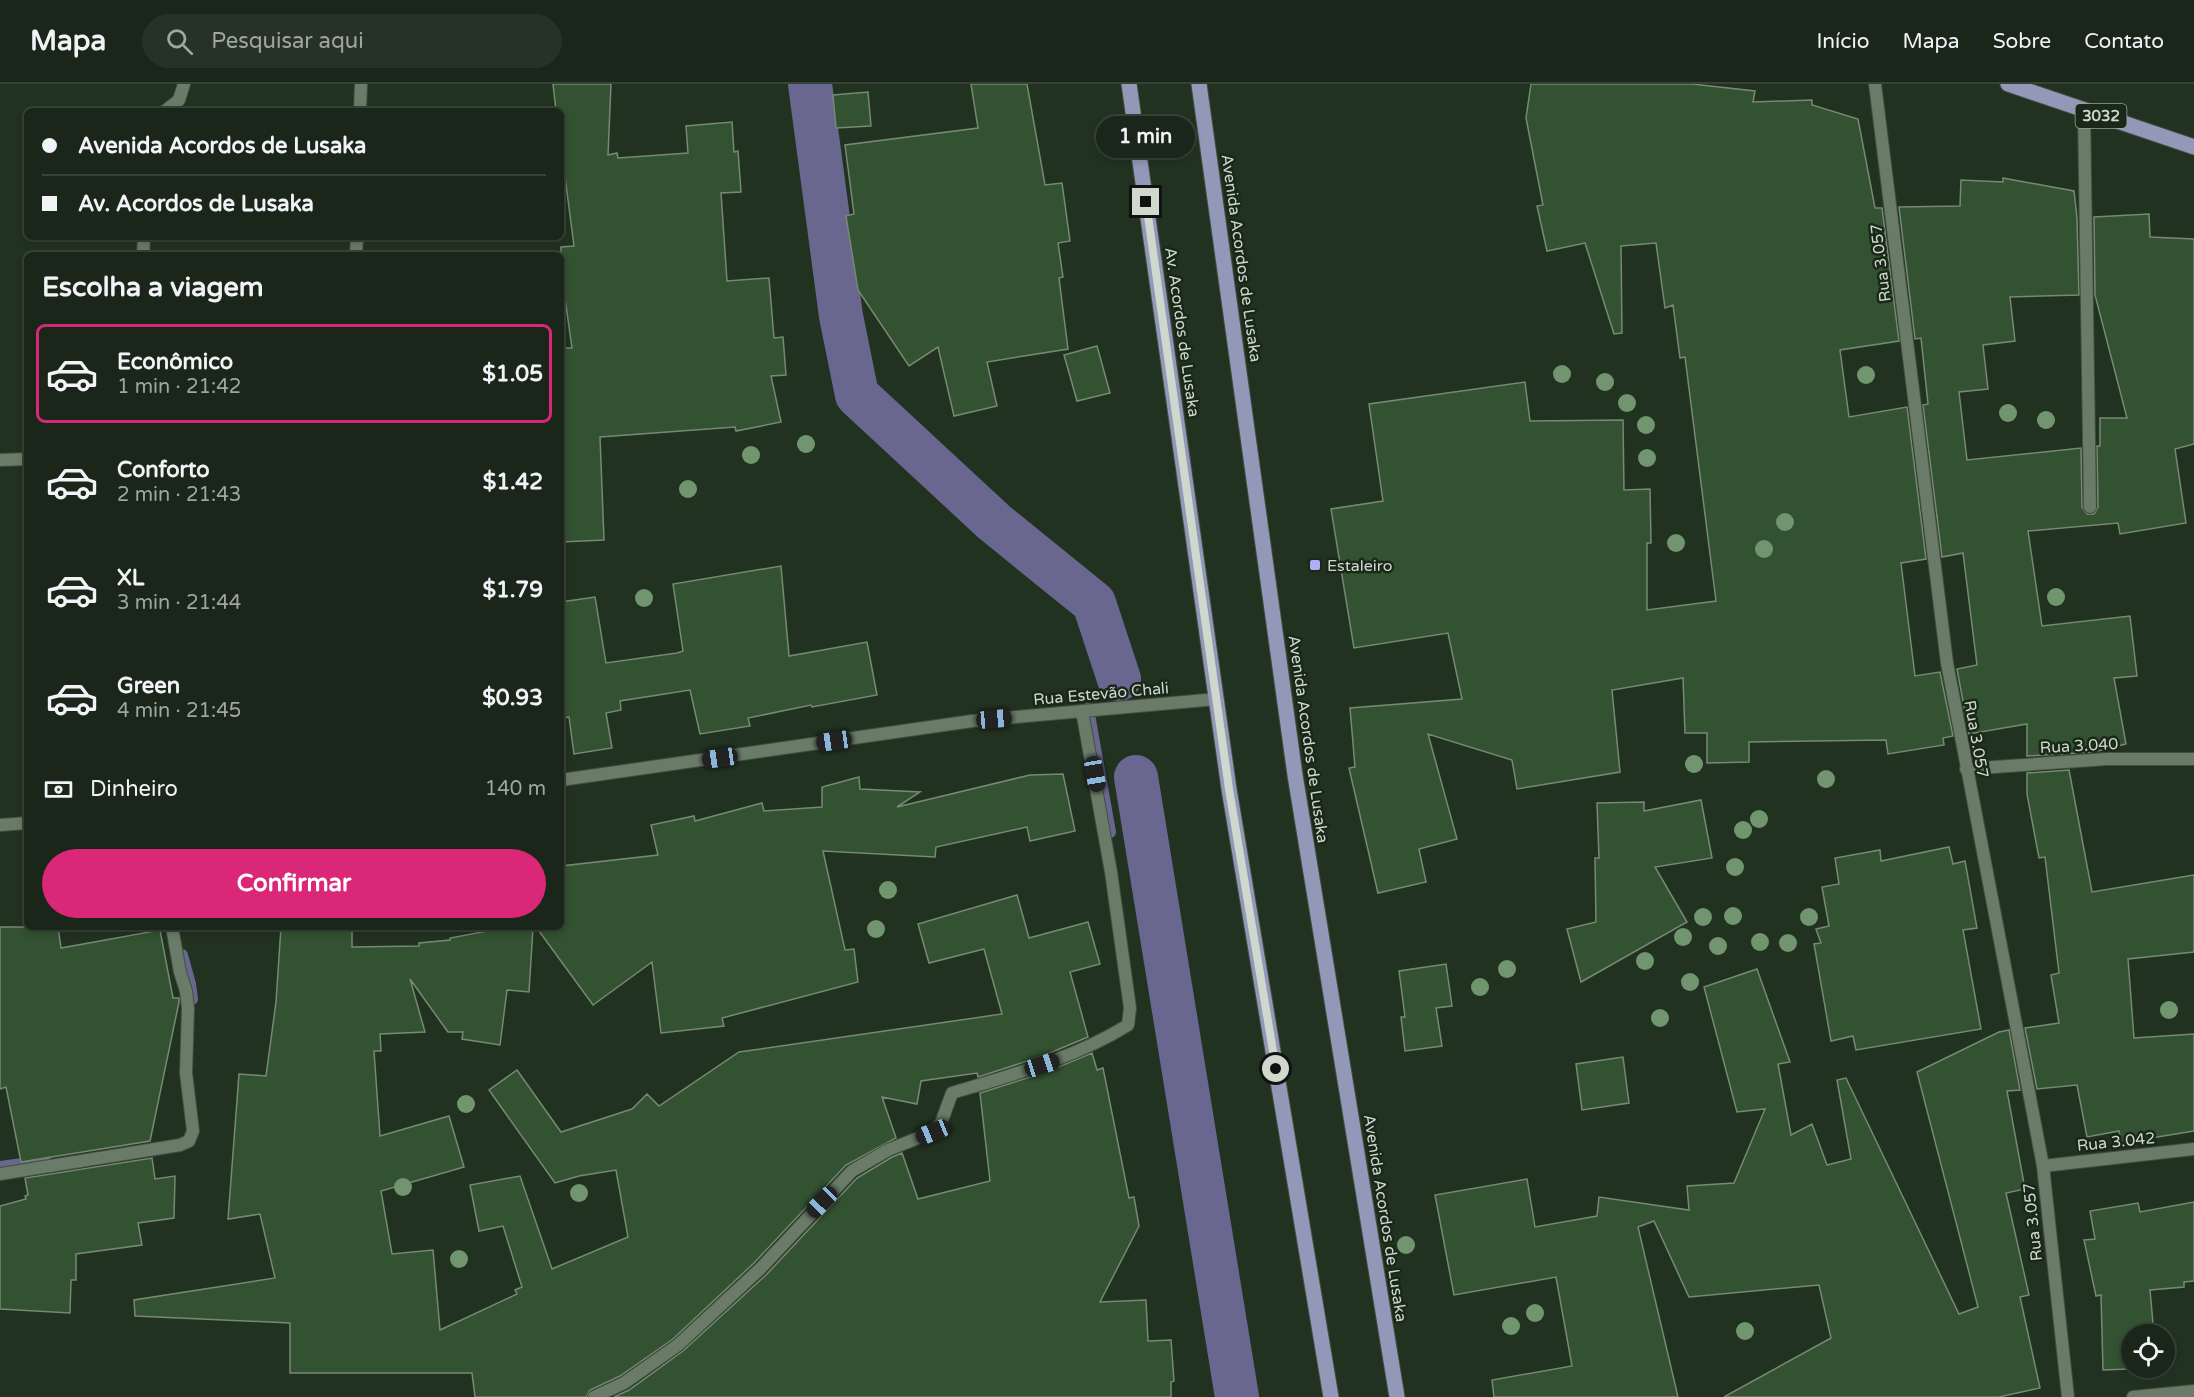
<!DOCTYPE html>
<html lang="pt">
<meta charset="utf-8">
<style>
body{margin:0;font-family:"Varela Round",sans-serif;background:#273226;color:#f1f3f6;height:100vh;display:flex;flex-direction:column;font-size:22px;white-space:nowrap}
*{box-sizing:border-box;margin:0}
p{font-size:20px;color:#9fa5a2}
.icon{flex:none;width:33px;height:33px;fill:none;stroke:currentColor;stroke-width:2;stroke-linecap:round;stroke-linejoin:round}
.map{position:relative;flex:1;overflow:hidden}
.panel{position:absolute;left:24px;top:168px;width:540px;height:678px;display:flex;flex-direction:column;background:#1a2619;border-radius:9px;box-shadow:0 3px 9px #0003,0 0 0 2px #384338}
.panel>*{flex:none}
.hud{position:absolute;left:24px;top:24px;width:540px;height:132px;border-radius:9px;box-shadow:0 3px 9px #0003,0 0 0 2px #384338;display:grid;align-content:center;height:132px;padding:0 18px;background:#1a2619}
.fabs{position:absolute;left:2121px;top:1240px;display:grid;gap:12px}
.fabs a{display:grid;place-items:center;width:54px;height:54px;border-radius:50%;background:#1a2619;box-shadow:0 3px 9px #0003,0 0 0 2px #384338;font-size:30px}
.end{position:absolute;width:27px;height:27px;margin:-14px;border:8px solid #ced8cd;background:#111;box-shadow:0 0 0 3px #111}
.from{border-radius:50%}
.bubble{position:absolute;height:42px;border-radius:21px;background:#1a2619;box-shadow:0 3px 9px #0003,0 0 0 2px #384338;font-size:20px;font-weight:700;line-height:42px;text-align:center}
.car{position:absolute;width:18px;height:36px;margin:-18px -9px;border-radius:8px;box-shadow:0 0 4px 2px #0007;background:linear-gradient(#222 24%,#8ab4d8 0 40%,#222 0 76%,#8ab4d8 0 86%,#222 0)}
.hud b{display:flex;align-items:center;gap:21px;height:57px;font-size:22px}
.hud b+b{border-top:2px solid #384338}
.hud i{width:15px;height:15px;background:#f1f3f6}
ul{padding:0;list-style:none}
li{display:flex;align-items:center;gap:18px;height:99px;margin:0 12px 9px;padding:0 6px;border:3px solid transparent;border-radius:9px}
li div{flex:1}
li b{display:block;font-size:22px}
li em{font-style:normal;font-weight:700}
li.current{border-color:#db2777}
li>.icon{width:54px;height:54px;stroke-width:1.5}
h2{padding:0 18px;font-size:27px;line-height:72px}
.pay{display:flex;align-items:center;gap:15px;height:66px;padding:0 18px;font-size:22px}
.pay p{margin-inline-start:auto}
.button{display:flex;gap:12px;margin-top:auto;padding:12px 18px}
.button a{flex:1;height:69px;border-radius:36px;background:#db2777;color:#fff;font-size:24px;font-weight:700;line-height:69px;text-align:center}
header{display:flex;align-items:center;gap:36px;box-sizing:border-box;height:84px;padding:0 30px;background:#1a2619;border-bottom:2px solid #384338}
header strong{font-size:28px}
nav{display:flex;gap:33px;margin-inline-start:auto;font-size:21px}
.search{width:420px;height:54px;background:#273226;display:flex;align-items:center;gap:15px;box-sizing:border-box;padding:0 21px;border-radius:33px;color:#9fa5a2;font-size:22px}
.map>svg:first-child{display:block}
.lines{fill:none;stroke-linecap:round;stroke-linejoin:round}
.stream{stroke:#696790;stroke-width:12}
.canal{stroke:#696790;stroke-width:44}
.building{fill:#335231;stroke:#778975;stroke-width:1.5}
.minor-casing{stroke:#424f41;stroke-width:14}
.primary-casing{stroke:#424f41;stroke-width:17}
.minor{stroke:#6a7c68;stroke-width:12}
.primary{stroke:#9398b9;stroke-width:15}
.tree{fill:#71956e}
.route{stroke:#ced8cd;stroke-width:8}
.poi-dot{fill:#b2adf9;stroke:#192818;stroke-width:2}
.labels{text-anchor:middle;stroke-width:5;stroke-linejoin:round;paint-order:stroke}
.shield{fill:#192818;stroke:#98a397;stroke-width:1.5}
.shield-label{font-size:15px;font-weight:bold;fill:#ced8cd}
.street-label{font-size:16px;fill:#ced8cd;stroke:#192818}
.poi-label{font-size:16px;fill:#ced8cd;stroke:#192818;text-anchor:start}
</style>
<header>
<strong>Mapa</strong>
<div class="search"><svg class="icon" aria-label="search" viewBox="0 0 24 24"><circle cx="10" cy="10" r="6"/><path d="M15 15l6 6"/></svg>Pesquisar aqui</div>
<nav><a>Início</a><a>Mapa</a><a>Sobre</a><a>Contato</a></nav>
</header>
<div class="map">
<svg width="2194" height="1313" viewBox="0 0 2194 1313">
<rect width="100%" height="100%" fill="#223221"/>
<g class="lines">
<path class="stream" d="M1088,625l22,123
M182,871l8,29 2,15
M0,1083l45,-6"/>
<path class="canal" d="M810,0l31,232 16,79 137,127 100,81 25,76
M1136,693l101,620"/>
</g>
<path class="building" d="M553,0h58l-3,71 9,-2 1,5 70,-5 -2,-27 46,-4 2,30 4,-1 3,41 -20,1 6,88 42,-3 5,60 9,-1 3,38 -15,1 10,46 -45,9 -1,-4 -135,10 4,103 -43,2v-194h11l-11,-78v-23l13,-1 -13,-100v-35h-5z
M971,0h56l18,101 17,-2 8,58 -12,2 5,34 -4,1 9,71 -81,13 10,44 -43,10 -16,-69 -29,19 -51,-76 -12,-74 8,-2 -9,-69 133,-17z
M1531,0h161l63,7 -2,11 59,-2v5l46,14 17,89h7l17,133 -59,9 9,67 58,-10 19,152 -25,4 14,113 25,-4 13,64 -10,2 1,7 -56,9 -2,-14 -137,2v20l-42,1v-30h-22l-2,-55 -71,12 8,82 -103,17 -5,-29 -84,-26 29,105 -38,10 7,33 -48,11 -29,-125 6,-1 -5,-59 112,-9 -14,-66 -94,15 -23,-139 52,-8 -14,-97 156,-22 5,39 93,-1 1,70 26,-1 1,54h-4v67l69,-9 -31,-244 -5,1 -7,-53 -8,3 -9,-65 -35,3 1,87 -8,1 -29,-91 -38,8 -10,-45 6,-1 -17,-87z
M868,8l3,34 -35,2 -3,-33z
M2003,94l71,13 3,27 2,77 -69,2 5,44 -32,4 5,44 -29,3 8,68 114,-12 1,59 5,7h7l4,-7 -1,-61h3v-28h27l-32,-123 -1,-78 55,-3 1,23 44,2v205l-19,5 11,74 -66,11 -2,-11 -90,8 14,95 88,-10 7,60 -23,2 12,66 -33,8 -66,4v-32l-58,10 -12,-65 20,-4 -14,-112 -21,4 -19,-152 5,-1 -7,-66 -6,1 -16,-132 61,-1 1,-26 42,2z
M1097,262l13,47 -33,8 -13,-46z
M781,482l8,90 78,-14 10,53 -65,12 -1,-2 -63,13 2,8 -50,8 -10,-44 -70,11 1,9 -15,3 6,35 -38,6 -5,-37 -8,1v-116l34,-5 11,66 71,-10 6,-2 -10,-67z
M2069,686l23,122 102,-17v77l-66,7 6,79 60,-4v97l-73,12 -2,-12 -32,6 -10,-52 -40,4 -12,-61 34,-5 -8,-48 8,-2 -14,-116 -6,1 -12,-64v-21z
M1063,690l12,57 -45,10 -3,-14 -91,20 -1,10 -112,-6 22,99 9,-1 4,33 -136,36 2,8 -63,7 -9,-71 -59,43 -57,-78h25v-61l97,-11 -7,-30 43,-9 1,5 67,-18 2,8 58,-4v-20l37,-10 1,12 60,3 -23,15 133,-32z
M1701,716l11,58 -57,9 32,55 -106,60 -14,-53 29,-7 -1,-64h4l-2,-55 47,-1v9z
M1949,763l4,17 12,-3 12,67 -14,2 18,99 -125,21 -3,-14 -22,5 -17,-97 7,-1 -5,-14 13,-3 -7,-39 17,-3 -4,-26 45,-8 1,11z
M1017,811l12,43 59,-16 12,42 -30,8 18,65 -48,20 -62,20 -1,-4 -56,8 -4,23 -35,-7 14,41 -50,27 -92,98 -81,76 -53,37 -30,14 -4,7h-111l-3,-24h-182v-50l-155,-7 -1,-16 141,-22 -15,-64 -32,5 11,-145 27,2 10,-74 5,-75h71v20l67,-1v-3l31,-3v-2l43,-8v-3h40l-4,65 -22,-2 -7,55 -38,-6 1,-7h-15l-38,-53 15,53 -45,2 1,17h-7l6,85 69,-20 15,51 -83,24 11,63 41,-4 7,80 77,-36 -2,-4 7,-3 -19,-61 -24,5 -9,-46 50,-9 32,93 76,-32 -12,-67 -37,6 -24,7 -66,-93 28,-20 44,62 71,-23 15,-15 12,12 80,-54 263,-38 -18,-65 -55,14 -11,-39z
M0,843h58l3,21 99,-18 13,68h6v4l-29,139 -129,21 -15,-75 -6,2z
M1446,880l6,42 -16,2 6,38 -37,5 -4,-34h4l-6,-46z
M1757,885l33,93 -12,2 13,71 21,-11 15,41 24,-6 -14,-79 9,-2 113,236 19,-7 -61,-235 82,-40 10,-2 11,60 -13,1 18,98 -19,4 23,102 -9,2 20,91 -41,9h-275l107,-59 -12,-53 -130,12 -35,-76 -16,6 40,170h-184l-2,-17 80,-14 -16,-89 -102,18 -19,-100 92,-16 8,48 62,-11 2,-19 90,13 -2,-24 47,-3 31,-74 -28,3 -33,-125z
M1092,969l5,17 6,-2 26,130 5,-1 5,29 -39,76 46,-2 2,41 23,-1 3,41 -3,1v15h-557l15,-7 54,-39 83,-76 91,-97 35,-21 10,-4 16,46 72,-18 -10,-88 66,-21z
M1623,973l6,46 -47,7 -6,-46z
M152,1074l3,21 20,-3 -1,42 -36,5 4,22 -66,9v26h-5l-1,33 -70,-4v-103l26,-7 -1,-3 3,-1 -3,-17z
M2194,1118v79l-10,1v5l-34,3 4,45h-22v33h23l-52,2 -2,-75 -5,1 -12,-56 11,-1 -5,-28 48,-8 2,9z"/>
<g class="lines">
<g class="minor-casing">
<path id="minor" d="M1875,0l72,579 96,503 25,231
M2084,26l6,397
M165,27l14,-11 5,-16
M360,27l1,-27
M143,171l1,-18
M356,171l1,-18
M0,376l27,-1
M1966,685l141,-10h87
M561,696l411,-59 245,-22
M0,741l27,-2
M2043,1082l151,-17
M0,1090l180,-29 9,-4 4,-10 -7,-58 2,-65 -2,-17 -6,-19 -8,-45
M594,1313l30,-14 54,-38 82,-76 92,-98 36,-21 45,-18 8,-9 11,-30c60,-18 123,-35 176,-68l2,-17 -19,-136 -29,-161
M2133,1313l61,-6"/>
</g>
<g class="primary-casing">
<path id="primary" d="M1129,0l100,705 102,608
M1199,0l96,691 102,622
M2008,0l186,63"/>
</g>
<use href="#minor" class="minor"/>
<use href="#primary" class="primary"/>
</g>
<g class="tree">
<circle cx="1562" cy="290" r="9"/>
<circle cx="1866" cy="291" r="9"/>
<circle cx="1605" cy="298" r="9"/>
<circle cx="1627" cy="319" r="9"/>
<circle cx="2008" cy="329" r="9"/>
<circle cx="2046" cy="336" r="9"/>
<circle cx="1646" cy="341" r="9"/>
<circle cx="806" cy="360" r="9"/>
<circle cx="751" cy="371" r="9"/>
<circle cx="1647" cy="374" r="9"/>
<circle cx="688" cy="405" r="9"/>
<circle cx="1785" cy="438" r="9"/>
<circle cx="1676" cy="459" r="9"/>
<circle cx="1764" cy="465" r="9"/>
<circle cx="2056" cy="513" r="9"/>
<circle cx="644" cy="514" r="9"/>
<circle cx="1694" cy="680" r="9"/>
<circle cx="1826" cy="695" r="9"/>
<circle cx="1759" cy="735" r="9"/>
<circle cx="1743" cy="746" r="9"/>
<circle cx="1735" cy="783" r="9"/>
<circle cx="888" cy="806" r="9"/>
<circle cx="1733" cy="832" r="9"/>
<circle cx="1703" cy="833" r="9"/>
<circle cx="1809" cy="833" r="9"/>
<circle cx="876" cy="845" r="9"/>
<circle cx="1683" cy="853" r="9"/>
<circle cx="1760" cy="858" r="9"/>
<circle cx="1788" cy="859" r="9"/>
<circle cx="1718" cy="862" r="9"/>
<circle cx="1645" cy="877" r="9"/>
<circle cx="1507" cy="885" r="9"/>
<circle cx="1690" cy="898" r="9"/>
<circle cx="1480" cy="903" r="9"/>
<circle cx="2169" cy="926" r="9"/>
<circle cx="1660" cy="934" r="9"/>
<circle cx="466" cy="1020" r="9"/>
<circle cx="403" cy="1103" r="9"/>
<circle cx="579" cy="1109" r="9"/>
<circle cx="1406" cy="1161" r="9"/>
<circle cx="459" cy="1175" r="9"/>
<circle cx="1535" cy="1229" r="9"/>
<circle cx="1511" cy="1242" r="9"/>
<circle cx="1745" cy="1247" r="9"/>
</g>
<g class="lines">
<path class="route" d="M1146,118l83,587 47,280"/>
</g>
<rect class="poi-dot" x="1309" y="475" width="12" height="12" rx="3"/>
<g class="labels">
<rect class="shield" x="2075.5" y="20" width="51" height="24" rx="4.5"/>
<g class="shield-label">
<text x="2101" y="37">3032</text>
</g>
<g class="street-label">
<text transform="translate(1242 174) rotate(82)" y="6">Avenida Acordos de Lusaka</text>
<text transform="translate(1880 179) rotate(-97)" y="6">Rua 3.057</text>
<text transform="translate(1183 248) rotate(82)" y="6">Av. Acordos de Lusaka</text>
<text transform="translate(1101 609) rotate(-5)" y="6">Rua Estevão Chali</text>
<text transform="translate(1309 655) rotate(82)" y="6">Avenida Acordos de Lusaka</text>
<text transform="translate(1977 655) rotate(80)" y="6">Rua 3.057</text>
<text transform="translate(2079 661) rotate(-3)" y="6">Rua 3.040</text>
<text transform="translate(2116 1057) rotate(-6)" y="6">Rua 3.042</text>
<text transform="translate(1386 1134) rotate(81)" y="6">Avenida Acordos de Lusaka</text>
<text transform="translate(2032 1138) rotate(-96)" y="6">Rua 3.057</text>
</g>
<g class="poi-label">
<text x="1327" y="487">Estaleiro</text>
</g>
</g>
</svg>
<div class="fabs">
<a><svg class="icon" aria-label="locate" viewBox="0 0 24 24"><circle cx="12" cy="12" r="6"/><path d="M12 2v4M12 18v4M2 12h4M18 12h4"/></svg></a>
</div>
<i class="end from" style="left:1276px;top:985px"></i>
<i class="end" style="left:1146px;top:118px"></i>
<div class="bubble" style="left:1096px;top:32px;width:99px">1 min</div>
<i class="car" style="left:994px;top:635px;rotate:85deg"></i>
<i class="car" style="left:834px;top:657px;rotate:262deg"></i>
<i class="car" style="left:720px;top:674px;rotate:262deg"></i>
<i class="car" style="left:1095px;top:690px;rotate:170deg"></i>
<i class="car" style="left:1042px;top:981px;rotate:72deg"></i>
<i class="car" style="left:933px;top:1048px;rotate:248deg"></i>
<i class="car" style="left:822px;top:1118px;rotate:224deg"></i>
<div class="hud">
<b><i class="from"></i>Avenida Acordos de Lusaka</b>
<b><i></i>Av. Acordos de Lusaka</b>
</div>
<section class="panel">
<h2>Escolha a viagem</h2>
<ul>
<li class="current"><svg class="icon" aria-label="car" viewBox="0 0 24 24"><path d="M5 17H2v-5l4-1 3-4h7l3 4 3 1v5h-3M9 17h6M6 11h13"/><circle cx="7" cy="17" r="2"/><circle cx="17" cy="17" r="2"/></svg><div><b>Econômico</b><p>1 min · 21:42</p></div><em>$1.05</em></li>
<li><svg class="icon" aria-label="car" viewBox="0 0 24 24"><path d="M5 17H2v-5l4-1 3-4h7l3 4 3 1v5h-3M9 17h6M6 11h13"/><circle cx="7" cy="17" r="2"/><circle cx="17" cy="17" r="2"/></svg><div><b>Conforto</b><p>2 min · 21:43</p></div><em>$1.42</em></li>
<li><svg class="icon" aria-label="car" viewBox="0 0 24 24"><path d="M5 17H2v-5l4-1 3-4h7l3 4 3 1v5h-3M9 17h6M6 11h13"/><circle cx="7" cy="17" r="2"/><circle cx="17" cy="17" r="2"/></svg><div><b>XL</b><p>3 min · 21:44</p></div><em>$1.79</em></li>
<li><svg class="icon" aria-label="car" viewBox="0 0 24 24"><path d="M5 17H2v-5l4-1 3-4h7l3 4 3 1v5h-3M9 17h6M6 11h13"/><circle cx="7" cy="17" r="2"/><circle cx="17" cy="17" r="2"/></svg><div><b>Green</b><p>4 min · 21:45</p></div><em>$0.93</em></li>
</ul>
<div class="pay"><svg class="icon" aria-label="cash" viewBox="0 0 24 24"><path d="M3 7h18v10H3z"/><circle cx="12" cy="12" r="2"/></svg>Dinheiro<p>140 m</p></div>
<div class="button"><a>Confirmar</a></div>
</section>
</div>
